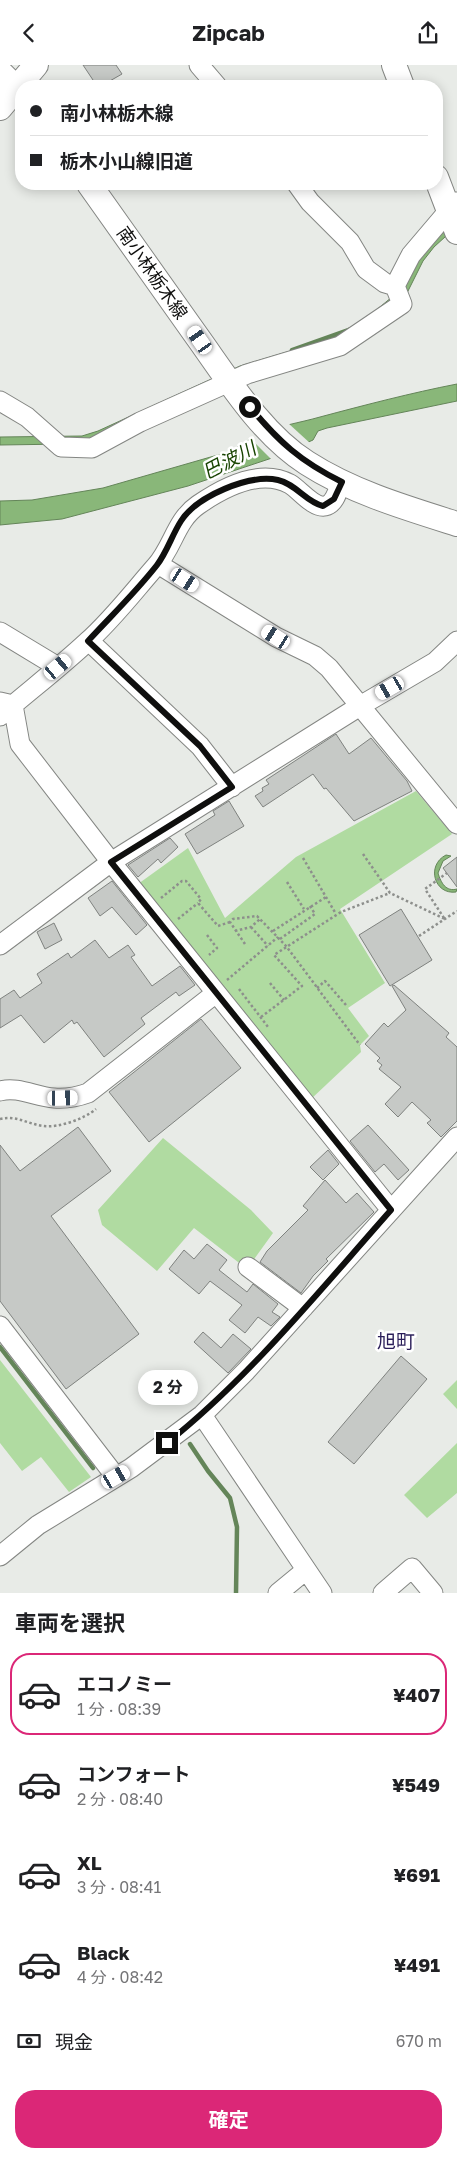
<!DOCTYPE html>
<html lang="ja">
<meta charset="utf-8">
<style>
body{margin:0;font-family:"Golos Text","Noto Sans JP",sans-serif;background:#f6f6f6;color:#202124;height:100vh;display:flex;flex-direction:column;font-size:19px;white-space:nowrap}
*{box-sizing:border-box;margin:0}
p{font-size:16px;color:#757577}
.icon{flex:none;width:28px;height:28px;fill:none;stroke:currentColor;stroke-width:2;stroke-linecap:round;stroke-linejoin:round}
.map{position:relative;height:1528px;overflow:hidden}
.drawer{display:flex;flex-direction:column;background:#fff;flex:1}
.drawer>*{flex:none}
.hud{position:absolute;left:15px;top:15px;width:428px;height:110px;border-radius:20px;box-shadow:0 2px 12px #0003;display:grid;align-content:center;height:110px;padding:0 15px;background:#fff}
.end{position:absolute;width:22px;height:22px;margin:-11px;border:6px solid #0f0f0e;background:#fff;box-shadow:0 0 0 2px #fff}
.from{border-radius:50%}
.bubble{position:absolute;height:35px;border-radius:18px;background:#fff;box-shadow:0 2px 12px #0003;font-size:16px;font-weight:700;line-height:35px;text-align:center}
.car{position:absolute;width:15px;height:30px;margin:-15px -8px;border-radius:6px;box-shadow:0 0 4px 1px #0007;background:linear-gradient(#fff 24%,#345 0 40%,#fff 0 76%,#345 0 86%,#fff 0)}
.hud b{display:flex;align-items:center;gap:18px;height:48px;font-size:19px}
.hud b+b{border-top:1px solid #e0e0e0}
.hud i{width:12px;height:12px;background:#202124}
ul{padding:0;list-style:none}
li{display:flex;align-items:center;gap:15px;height:82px;margin:0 10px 8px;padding:0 5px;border:2px solid transparent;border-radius:20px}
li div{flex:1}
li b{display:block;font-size:19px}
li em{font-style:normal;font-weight:700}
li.selected{border-color:#db2777}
li>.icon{width:45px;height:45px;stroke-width:1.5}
h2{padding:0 15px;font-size:22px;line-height:60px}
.pay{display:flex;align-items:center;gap:12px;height:55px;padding:0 15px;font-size:19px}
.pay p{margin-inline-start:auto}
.button{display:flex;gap:10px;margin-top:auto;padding:10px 15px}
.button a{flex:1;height:58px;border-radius:20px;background:#db2777;color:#fff;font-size:20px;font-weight:700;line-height:58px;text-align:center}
header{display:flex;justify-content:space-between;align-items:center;height:65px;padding:0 15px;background:#fff;font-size:22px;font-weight:700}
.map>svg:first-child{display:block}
.green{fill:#b0dba1}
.water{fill:#89b779;stroke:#648559}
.pier{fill:#e8ebe7}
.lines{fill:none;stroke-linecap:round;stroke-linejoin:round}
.stream{stroke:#648559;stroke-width:4.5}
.building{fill:#c6c9c6;stroke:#7f827f}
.minor-casing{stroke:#848683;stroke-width:21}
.major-casing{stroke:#848683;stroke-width:26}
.path{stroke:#8d8f8c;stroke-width:2.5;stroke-dasharray:2.5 2.5;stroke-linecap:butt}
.minor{stroke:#fff;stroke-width:19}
.major{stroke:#fff;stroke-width:24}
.route{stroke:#0f0f0e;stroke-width:6}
.labels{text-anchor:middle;stroke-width:5;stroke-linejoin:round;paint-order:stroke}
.street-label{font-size:18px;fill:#0f0f0e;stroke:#fff}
.water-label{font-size:19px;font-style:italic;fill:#174300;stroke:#fff}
.neighbourhood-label{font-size:19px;fill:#2a1e59;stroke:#fff}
</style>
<header><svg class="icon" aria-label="back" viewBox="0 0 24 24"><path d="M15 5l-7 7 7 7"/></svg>Zipcab<svg class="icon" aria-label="share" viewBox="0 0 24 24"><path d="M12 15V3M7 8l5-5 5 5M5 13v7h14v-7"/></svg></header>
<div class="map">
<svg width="457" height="1528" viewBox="0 0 457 1528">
<rect width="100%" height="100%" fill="#e8ebe7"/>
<path class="green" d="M416,726l36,43 -112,75 45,74 -37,25 21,28 -9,9 1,7 -51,48 -172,-216 50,-36 37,70 71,-61z
M163,1073l88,72 22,23 -26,36 -53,-41 -37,43 -55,-46 -4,-15z
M0,1295l91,117 -22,15 -28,-35 -19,14 -22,-28z
M457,1315v29l-14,-15z
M457,1378v50l-30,25 -23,-23z"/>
<path class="water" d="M457,161l-23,21 -11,14 -18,36 -51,37 -257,106 -30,4 -67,1v-8l82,-1 16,-5 142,-65 77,-23 35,-13 40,-33 40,-64z
M457,319v17l-130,27 -9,3 -5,9 -41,18 -84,28 -126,33 -62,6v-24l32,-1 71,-12 125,-36c11,-5 19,-12 29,-17 20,-9 42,-12 63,-18 45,-12 91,-24 137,-33z
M446,790l5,1 -8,5 -5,12c3,10 8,19 19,16l-1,3c-22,3 -30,-27 -10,-37z"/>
<path class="pier" d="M288,358l23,21 -39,16 -23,-23z"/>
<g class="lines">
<path class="stream" d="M292,285l59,-21
M0,1282l93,121
M190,1379l18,27 22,27 7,29 -1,66"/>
</g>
<path class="building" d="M83,0h33l6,9 -21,12h-4z
M336,669l13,20 22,-16 36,43 5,10 -58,30 -28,-33 -2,1 -11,-15 -50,33 -8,-11 8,-5 -1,-3 7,-4 -3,-4z
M229,736l15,25 -47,28 -12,-20 30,-19 -2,-4z
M170,773l8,9 -17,16 -3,-4 -20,18 -10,-12z
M457,792v30l-14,-19z
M112,816l35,44 -11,10 -24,-28 -12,9 -12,-18z
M401,844l31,51 -42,26 -31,-51z
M54,858l8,17 -17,9 -8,-17z
M95,875l14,18 19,-13 7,10 -4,2 21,29 28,-20 15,19 -16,11 -3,-4 -35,26 4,6 -41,33 -27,-35 -3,2 -2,-4 -28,23 -23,-28 -21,13v-29l14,-9 6,8 22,-15 -5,-9 31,-21 3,5z
M394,920l55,48 -3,4 11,10v74l-16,16 -14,-14 4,-3 -19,-18 -14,15 -13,-13 16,-17 -22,-18 3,-4 -5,-4 3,-3 -15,-14 19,-21 4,4 18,-17 -14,-24z
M201,954l40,49 -92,74 -40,-50z
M368,1060l41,45 -11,10 -14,-16 -9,8 -25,-31z
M78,1062l33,44 -60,45 88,118 -73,55 -66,-88v-156l20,26z
M328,1085l11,14 -16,16 -13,-13z
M325,1115l21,23 11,-10 17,19 -48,47 2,2 -15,15 -12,17 -41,-31 7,-11 41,-41 -5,-4z
M207,1179l20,16 -8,10 28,22 6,-8 25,20 -6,8 8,5 -9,9 -13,-9 -13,16 -16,-13 13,-15 -32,-24 -11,13 -30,-25 15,-19 10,9z
M203,1267l18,16 12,-14 18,15 -23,24 -34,-31z
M401,1291l26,23 -73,85 -26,-22z"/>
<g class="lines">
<g class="minor-casing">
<path id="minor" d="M199,0l18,21
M297,119l13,18 40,40 16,27 19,14 10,3 16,-31 45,-53
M0,336l27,16 34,30 31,1 48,-26 107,-48 93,-28 62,-42 -7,-18
M158,499l118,73 39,19 14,12 128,156
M0,567l58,35
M89,576l111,105 32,41
M0,637l13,3 7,39 91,118 280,348
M0,651c29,-25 59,-48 87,-74 25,-22 47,-51 69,-76 17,-19 20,-46 42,-61 26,-18 62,-37 92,-21 10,6 23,24 35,22 10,-2 13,-16 16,-24
M0,880l111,-83 249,-156 75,-44 22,-21
M0,1026c18,-5 36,6 54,7 12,1 23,-1 34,-5l128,-100
M248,1202l55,41
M0,1261l116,151
M202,1350l120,178
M0,1491l38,-31 93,-57 71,-53 44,-44 211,-234
M278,1528l28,-23
M383,1528l29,-25 21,25"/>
</g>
<g class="major-casing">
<path id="major" d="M394,0l8,21
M0,7l21,21
M0,43l36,-43
M436,112l21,55
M89,119c36,50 71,101 107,151 31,43 65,99 111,128 45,29 99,45 150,61"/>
</g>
<path class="path" d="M363,789l27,39 55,26
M303,793l33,56
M287,817l17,27
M161,833l21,-17h4l15,18 -3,4 20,23 12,-4
M444,853l-19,-29 22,-16
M178,854l20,-16
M251,862l17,19
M235,866l16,-4 9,-8
M273,866l53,-34
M207,870l10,13 -8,7
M419,871l38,-25
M280,874l35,-25 -5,-8
M245,879l-15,-22 3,-3 24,-3 29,30 74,99
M227,915l51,-43
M270,918l14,17
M317,923l8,-7 21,24
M239,924l29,38
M261,952l41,-31 -28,-31 67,-43 49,-19
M0,1054c16,-4 28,5 43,7 16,2 41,-7 53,-17"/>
<use href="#minor" class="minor"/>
<use href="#major" class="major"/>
</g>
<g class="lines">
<path class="route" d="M167,1378c84,-67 153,-153 224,-233l-280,-348 121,-75 -32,-41 -112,-105c23,-25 48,-49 69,-76 10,-13 15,-30 24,-44 16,-25 68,-47 97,-41 18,4 28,22 45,26l11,-7 8,-17c-42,-21 -63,-40 -92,-75"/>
</g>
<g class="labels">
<g class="street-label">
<text transform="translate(152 208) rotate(55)" y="6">南小林栃木線</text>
</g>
<g class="water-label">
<text transform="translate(229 395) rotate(-28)" y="7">巴波川</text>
</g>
<g class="neighbourhood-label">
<text x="396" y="1283">旭町</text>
</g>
</g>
</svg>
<i class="end from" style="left:250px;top:342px"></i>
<i class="end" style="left:167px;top:1378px"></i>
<div class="bubble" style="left:138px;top:1305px;width:60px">2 分</div>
<i class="car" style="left:200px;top:275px;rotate:325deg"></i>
<i class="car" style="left:185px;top:515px;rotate:122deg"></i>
<i class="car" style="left:276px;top:572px;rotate:302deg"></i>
<i class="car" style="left:58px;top:602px;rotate:50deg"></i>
<i class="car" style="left:390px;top:623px;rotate:240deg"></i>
<i class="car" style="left:63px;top:1033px;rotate:89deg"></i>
<i class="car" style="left:116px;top:1412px;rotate:60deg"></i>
<div class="hud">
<b><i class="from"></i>南小林栃木線</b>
<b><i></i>栃木小山線旧道</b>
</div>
</div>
<section class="drawer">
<h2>車両を選択</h2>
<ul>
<li class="selected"><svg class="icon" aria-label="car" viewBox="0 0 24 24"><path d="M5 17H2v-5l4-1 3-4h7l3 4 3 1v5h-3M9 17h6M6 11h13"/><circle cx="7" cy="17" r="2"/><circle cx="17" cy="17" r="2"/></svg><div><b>エコノミー</b><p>1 分 · 08:39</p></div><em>¥407</em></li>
<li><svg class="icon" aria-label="car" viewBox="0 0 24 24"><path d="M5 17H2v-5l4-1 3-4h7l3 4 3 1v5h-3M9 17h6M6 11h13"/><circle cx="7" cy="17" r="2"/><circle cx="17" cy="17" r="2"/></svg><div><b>コンフォート</b><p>2 分 · 08:40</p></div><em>¥549</em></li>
<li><svg class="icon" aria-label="car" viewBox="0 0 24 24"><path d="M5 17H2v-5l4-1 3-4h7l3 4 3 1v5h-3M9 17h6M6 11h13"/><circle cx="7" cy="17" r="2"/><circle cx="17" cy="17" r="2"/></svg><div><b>XL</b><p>3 分 · 08:41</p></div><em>¥691</em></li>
<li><svg class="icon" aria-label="car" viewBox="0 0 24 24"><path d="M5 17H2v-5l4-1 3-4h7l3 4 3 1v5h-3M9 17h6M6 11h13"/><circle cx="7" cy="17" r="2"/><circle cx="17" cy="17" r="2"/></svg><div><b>Black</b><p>4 分 · 08:42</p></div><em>¥491</em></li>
</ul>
<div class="pay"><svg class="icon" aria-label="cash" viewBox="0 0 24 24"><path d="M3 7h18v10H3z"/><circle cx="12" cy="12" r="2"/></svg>現金<p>670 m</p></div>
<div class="button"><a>確定</a></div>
</section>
